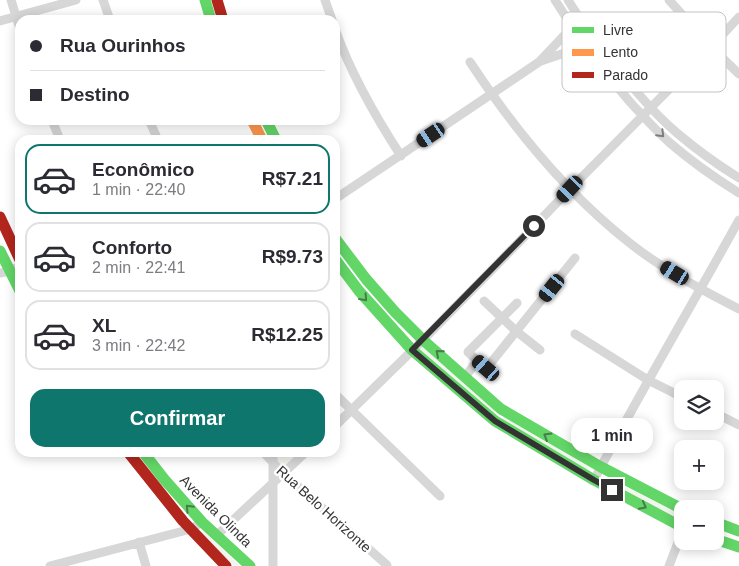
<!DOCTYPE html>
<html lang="pt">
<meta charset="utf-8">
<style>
body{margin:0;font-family:Arial,sans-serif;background:#f2f2f3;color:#2b2b33;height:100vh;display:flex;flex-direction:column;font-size:19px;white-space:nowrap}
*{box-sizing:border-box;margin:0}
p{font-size:16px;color:#7c7c81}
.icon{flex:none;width:28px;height:28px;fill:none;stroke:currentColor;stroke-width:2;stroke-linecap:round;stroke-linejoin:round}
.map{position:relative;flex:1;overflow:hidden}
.drawer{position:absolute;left:15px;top:135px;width:325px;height:322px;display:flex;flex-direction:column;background:#fff;border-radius:15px;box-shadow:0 2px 12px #0003}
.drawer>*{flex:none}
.hud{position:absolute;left:15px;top:15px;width:325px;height:110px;border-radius:15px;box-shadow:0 2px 12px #0003;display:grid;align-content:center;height:110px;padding:0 15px;background:#fff}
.controls{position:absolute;left:674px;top:380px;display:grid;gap:10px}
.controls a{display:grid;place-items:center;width:50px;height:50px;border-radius:10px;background:#fff;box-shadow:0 2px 12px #0003;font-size:25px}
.end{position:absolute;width:22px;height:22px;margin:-11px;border:6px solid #333;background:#fff;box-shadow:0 0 0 2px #fff}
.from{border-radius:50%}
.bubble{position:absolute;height:35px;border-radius:15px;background:#fff;box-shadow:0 2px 12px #0003;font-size:16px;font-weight:700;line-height:35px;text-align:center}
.car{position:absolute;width:15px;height:30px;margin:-15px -8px;border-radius:6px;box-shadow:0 0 4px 1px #0007;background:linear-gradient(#222 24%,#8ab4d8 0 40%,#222 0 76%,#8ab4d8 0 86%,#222 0)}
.hud b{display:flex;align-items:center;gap:18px;height:48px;font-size:19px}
.hud b+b{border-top:1px solid #e1e1e2}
.hud i{width:12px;height:12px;background:#2b2b33}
ul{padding:9px 0 0;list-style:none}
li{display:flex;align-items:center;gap:15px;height:70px;margin:0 10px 8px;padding:0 5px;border:2px solid #e1e1e2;border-radius:15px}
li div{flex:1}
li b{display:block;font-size:19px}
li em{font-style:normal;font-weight:700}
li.selected{border-color:#0f766e}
li>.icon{width:45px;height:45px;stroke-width:1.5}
.button{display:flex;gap:10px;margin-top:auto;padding:10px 15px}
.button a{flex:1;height:58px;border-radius:15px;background:#0f766e;color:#fff;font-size:20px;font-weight:700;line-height:58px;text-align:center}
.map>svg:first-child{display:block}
.green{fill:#f1f5ed}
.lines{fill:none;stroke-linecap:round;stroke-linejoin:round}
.street{stroke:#d7d7d7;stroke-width:9}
.fast{stroke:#63d668;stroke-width:11}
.slow{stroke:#ff974d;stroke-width:11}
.jam{stroke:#b3261e;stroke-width:11}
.oneway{stroke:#7d7d7d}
.oneway2{stroke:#497c4b}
.route{stroke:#333;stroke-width:6}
.labels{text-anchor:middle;stroke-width:5;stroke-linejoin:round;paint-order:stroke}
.street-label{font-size:14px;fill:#333;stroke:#fff}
.key{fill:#fff;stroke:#c2c2c2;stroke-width:1}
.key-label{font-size:14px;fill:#333}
</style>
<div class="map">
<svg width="739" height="566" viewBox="0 0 739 566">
<rect width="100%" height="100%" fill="#fff"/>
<path class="green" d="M423,346l73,64 -3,4 -73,-64z
M505,416l84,51 -3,4 -84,-51z
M275,453h27l-17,15 -7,-3z
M603,476l79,39v5l-81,-40z
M203,531l37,35h-6l-4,-4 -30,-28z"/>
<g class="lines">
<path class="street" d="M11,0l9,29
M103,0l7,20
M325,0l7,20
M555,0c22,36 47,70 75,102 13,14 26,29 40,41 22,19 45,35 69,50
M568,0c12,20 26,38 40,56 21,27 43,55 69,77 20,17 41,32 62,45
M669,0l42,47 28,27
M0,21l76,-21
M335,29c16,45 40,87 66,127
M541,61l44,-15
M470,62c44,67 97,132 161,182 33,26 71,46 108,65
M52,120l8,20
M149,120l9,20
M335,199l204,-137 33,-35
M0,273l9,-2 11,-5
M484,301l32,30 24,19
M517,303l-49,49 18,17 89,-111
M575,334l73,46 34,17
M465,377l12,-16
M335,394l105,102
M715,413l24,12
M335,426l88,-86 99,-101 48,-50 141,-142 28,-30
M263,452l20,21 104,92
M273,452v114
M594,480c46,-88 97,-173 145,-260
M216,536l90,-84
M139,542l7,24
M50,566l141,-37 11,-7
M669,566l13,-34"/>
<path class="fast" d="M205,0l6,20
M266,120l10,20
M335,238l31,41 29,33 28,28 78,69 100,58 81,42
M0,251l20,40
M335,259l24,32 53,59 83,71 99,59 88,47
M143,452l21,27 38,43 48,44
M715,522l24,9
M715,539l24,8"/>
<path class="slow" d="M252,120l10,20"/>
<path class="jam" d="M217,0l6,20
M0,217l20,43
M128,452l55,69 43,45"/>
</g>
<defs><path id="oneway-chevron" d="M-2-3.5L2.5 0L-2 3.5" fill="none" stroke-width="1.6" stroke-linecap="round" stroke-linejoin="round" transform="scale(1.25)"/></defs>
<use class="oneway" href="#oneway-chevron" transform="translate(661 134) rotate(45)"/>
<g class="oneway2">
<use href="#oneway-chevron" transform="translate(364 298) rotate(48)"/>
<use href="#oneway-chevron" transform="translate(439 353) rotate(-139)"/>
<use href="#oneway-chevron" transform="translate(547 436) rotate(-149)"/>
<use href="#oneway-chevron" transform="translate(643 506) rotate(28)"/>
<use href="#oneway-chevron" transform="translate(189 508) rotate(-133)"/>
</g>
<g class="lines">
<path class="route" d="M534,226l-122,124 83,71 99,59 18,10"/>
</g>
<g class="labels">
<g class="street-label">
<text transform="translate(324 509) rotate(42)" y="5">Rua Belo Horizonte</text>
<text transform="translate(216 511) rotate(45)" y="5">Avenida Olinda</text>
</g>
</g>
<rect x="562" y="12" width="164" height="80" rx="8" class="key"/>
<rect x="572" y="27" width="22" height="6" fill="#63d668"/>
<rect x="572" y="49" width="22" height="7" fill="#ff974d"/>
<rect x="572" y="72" width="22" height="6" fill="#b3261e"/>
<g class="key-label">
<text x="603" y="35">Livre</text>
<text x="603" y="57">Lento</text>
<text x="603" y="80">Parado</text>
</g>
</svg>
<div class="controls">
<a><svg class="icon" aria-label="layers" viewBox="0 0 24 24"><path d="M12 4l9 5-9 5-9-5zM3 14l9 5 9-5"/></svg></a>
<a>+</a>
<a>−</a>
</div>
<i class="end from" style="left:534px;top:226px"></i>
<i class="end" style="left:612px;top:490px"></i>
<div class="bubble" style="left:571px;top:418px;width:82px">1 min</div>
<i class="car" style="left:431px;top:135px;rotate:236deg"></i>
<i class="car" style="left:570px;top:189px;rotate:223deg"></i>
<i class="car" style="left:675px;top:273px;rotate:301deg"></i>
<i class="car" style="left:552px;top:288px;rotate:219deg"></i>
<i class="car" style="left:486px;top:368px;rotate:311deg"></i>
<div class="hud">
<b><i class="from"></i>Rua Ourinhos</b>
<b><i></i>Destino</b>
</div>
<section class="drawer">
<ul>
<li class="selected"><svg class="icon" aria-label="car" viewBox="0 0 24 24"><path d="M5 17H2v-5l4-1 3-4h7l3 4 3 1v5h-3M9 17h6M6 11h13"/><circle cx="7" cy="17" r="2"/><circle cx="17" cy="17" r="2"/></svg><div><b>Econômico</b><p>1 min · 22:40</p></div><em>R$7.21</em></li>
<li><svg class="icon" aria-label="car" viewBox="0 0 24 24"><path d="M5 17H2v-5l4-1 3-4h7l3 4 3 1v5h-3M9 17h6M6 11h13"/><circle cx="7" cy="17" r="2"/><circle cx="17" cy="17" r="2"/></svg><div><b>Conforto</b><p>2 min · 22:41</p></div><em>R$9.73</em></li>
<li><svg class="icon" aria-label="car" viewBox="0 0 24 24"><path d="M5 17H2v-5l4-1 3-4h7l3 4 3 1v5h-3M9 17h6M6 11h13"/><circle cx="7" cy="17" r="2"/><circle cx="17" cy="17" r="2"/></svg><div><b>XL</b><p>3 min · 22:42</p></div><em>R$12.25</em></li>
</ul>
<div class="button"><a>Confirmar</a></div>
</section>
</div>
